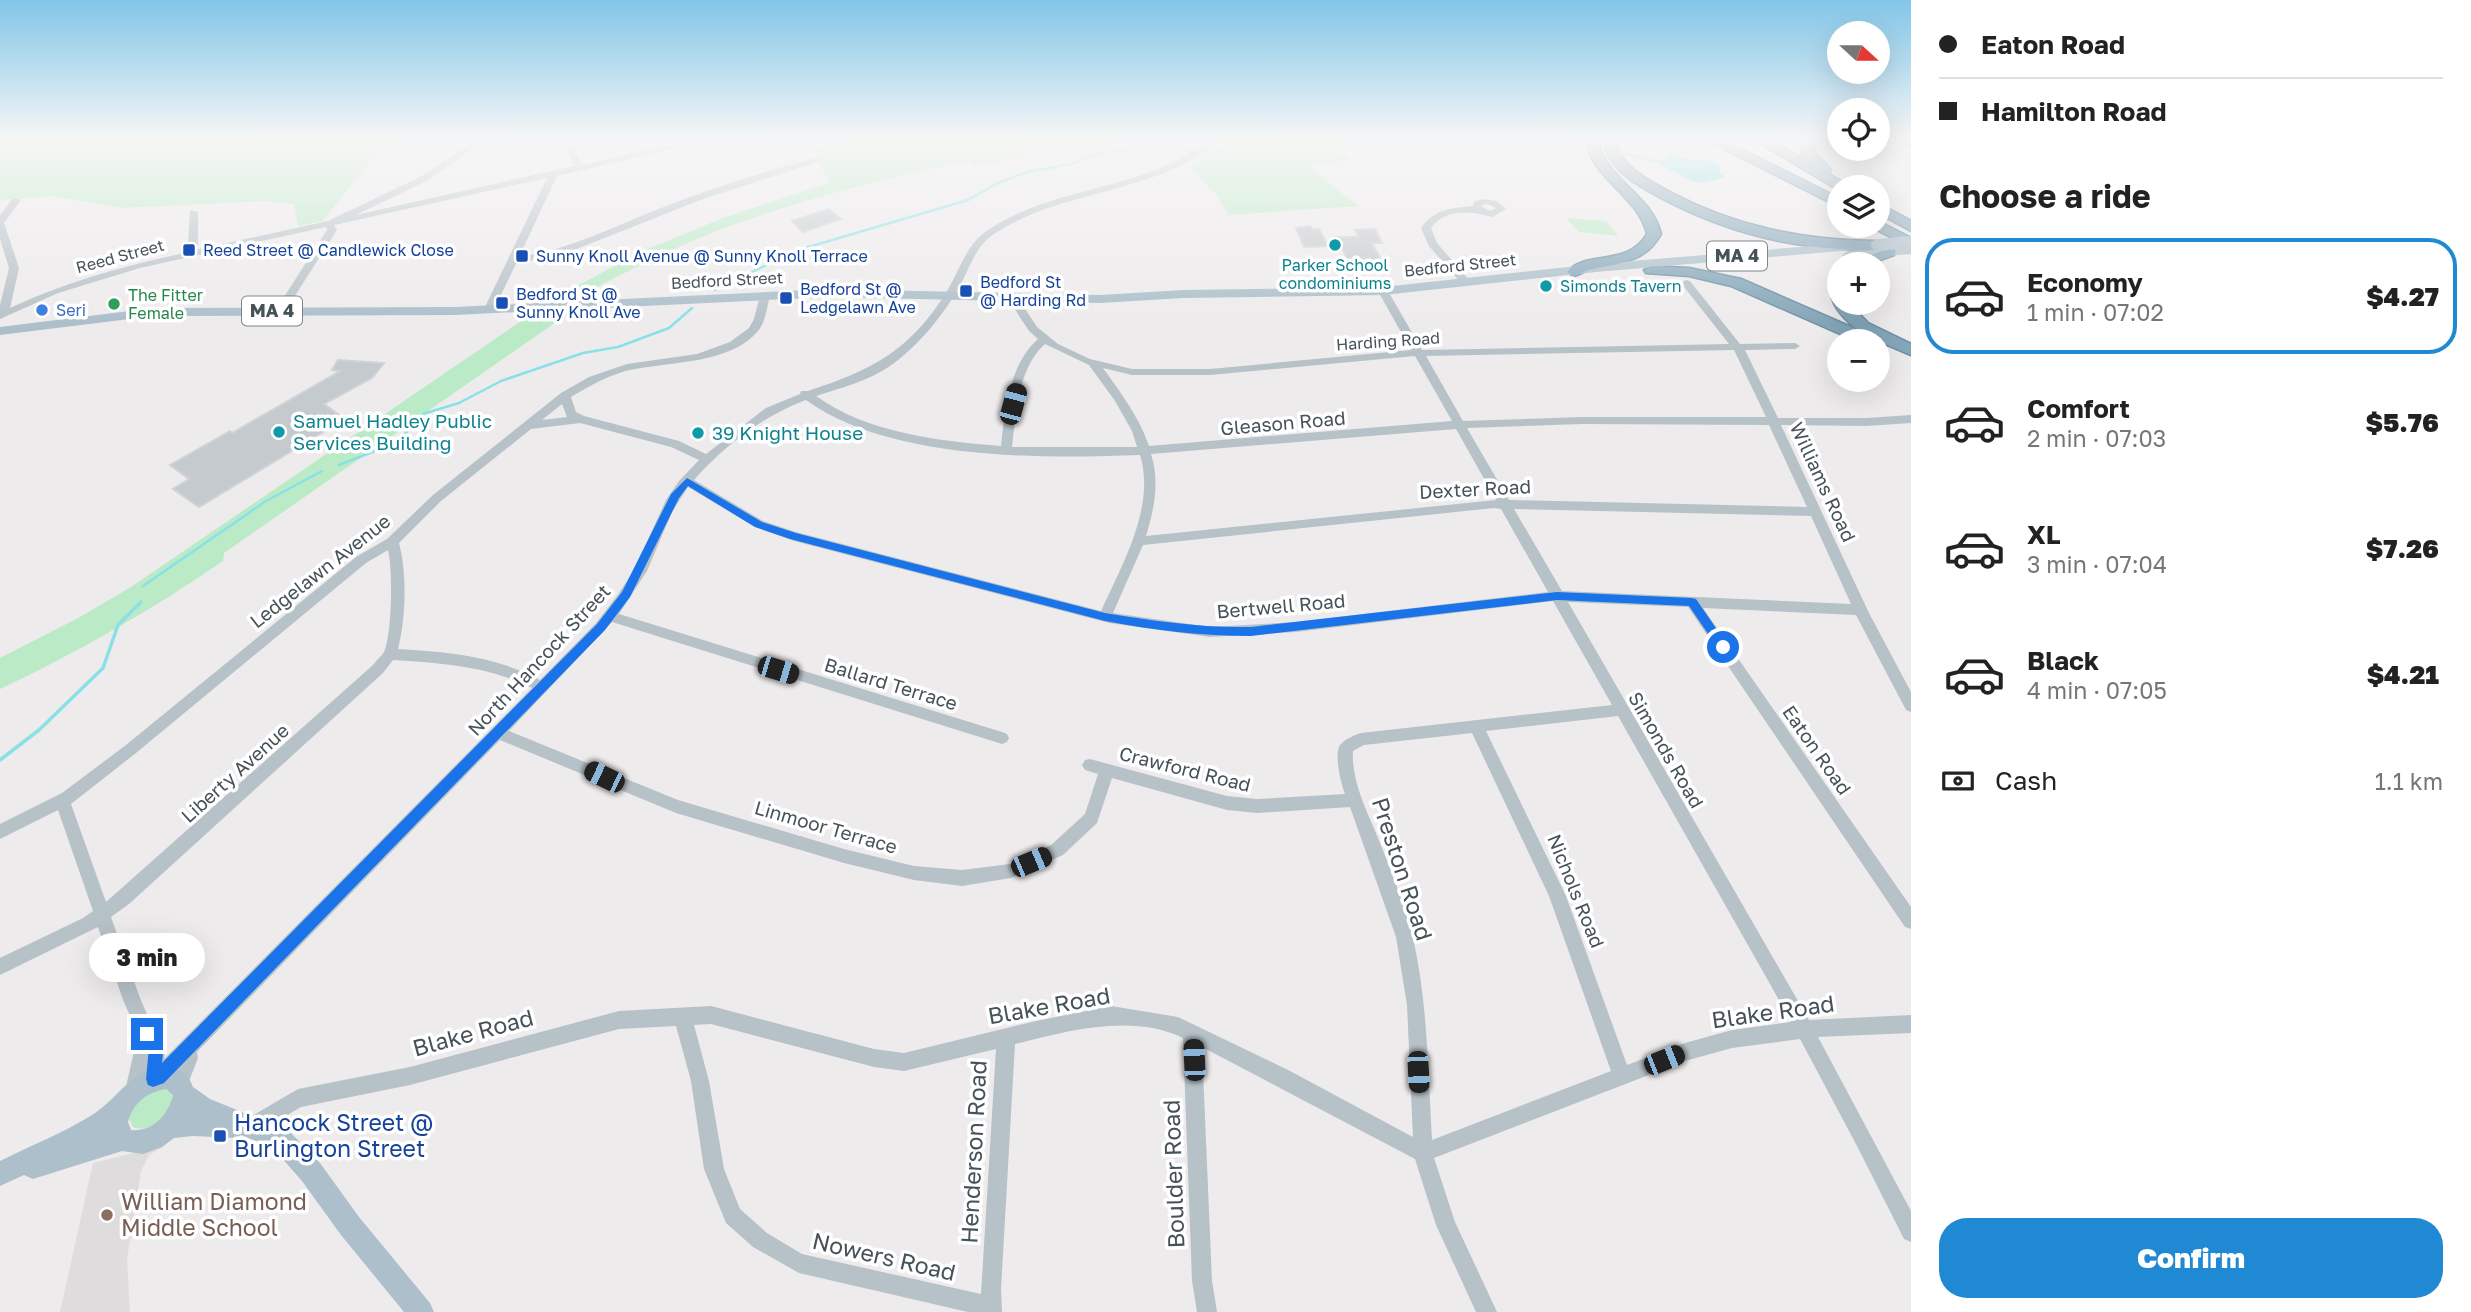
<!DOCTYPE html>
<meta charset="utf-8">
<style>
body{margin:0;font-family:"Golos Text",sans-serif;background:#f2f2f2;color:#222;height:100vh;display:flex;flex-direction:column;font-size:26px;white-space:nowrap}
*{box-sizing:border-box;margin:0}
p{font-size:23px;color:#767676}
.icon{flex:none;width:38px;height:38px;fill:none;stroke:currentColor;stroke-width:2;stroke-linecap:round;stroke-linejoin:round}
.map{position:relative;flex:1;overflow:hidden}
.details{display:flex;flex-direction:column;background:#fff;width:560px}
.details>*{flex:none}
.guide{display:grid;align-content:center;height:154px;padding:0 28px;background:#fff}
.needle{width:46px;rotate:111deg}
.controls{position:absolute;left:1827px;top:21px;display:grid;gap:14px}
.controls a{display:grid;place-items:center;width:63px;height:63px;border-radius:50%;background:#fff;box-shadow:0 7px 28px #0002;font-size:35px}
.end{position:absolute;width:32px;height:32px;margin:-16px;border:9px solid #1a73e8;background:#fff;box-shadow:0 0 0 4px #fff}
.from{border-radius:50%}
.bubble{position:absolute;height:49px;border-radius:24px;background:#fff;box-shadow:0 7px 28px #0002;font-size:23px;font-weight:800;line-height:49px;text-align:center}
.car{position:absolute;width:21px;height:42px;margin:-21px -10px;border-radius:9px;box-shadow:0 0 5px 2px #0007;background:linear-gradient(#222 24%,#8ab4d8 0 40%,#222 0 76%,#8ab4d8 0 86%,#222 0)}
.guide b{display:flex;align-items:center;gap:24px;height:66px;font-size:26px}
.guide b+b{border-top:2px solid #e0e0e0}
.guide i{width:18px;height:18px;background:#222}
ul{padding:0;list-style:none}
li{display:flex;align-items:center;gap:21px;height:116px;margin:0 14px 10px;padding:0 14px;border:4px solid transparent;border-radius:28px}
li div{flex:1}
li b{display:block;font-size:26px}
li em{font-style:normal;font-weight:800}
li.selected{border-color:#2089d3}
li>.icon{width:63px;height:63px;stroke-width:1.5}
h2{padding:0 28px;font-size:32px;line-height:84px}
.pay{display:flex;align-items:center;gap:18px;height:77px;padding:0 28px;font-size:26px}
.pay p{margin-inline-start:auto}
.action{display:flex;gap:14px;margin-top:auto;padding:14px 28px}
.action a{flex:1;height:80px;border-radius:28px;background:#2089d3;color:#fff;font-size:28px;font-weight:800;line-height:80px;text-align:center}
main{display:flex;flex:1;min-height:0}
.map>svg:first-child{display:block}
.education{fill:#dfdcdd}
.green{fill:#baebc6}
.water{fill:#89e1e7}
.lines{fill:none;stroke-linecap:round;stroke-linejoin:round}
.stream-far1{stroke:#89e1e7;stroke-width:2.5}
.stream{stroke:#89e1e7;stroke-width:3.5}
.building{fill:#c5cace;stroke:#cfd3d7;stroke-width:2}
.highway-casing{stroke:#7091a5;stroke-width:3}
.minor{fill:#b7c2c8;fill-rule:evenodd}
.major{fill:#acbfca;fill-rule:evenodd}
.highway{fill:#84a6b9;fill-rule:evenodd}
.major-bridge{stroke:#acbfca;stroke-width:12}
.route{fill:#1a73e8}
.culture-dot{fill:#0f9aa8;stroke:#fff;stroke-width:2.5}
.transit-dot{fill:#1a4fb4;stroke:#fff;stroke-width:2.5}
.leisure-dot{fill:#2e9e5b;stroke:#fff;stroke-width:2.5}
.shop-dot{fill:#3f7fe0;stroke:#fff;stroke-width:2.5}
.education-dot{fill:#8d6e63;stroke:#fff;stroke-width:2.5}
.labels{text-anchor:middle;stroke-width:7;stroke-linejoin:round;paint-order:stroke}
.far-transit-label{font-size:16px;fill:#164399;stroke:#fff;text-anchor:start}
.far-street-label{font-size:16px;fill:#455258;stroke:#fff}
.far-culture-label{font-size:16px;fill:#0d838f;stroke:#fff}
.far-leisure-label{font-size:16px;fill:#27864d;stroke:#fff;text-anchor:start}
.far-shop-label{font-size:16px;fill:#366cbe;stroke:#fff;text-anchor:start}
.shield{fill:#fff;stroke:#7d868a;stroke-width:2}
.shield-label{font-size:18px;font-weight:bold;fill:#455258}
.culture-label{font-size:19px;fill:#0d838f;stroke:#fff;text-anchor:start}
.street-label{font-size:19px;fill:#455258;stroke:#fff}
.near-street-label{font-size:23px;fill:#455258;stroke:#fff}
.near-transit-label{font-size:23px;fill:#164399;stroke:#fff;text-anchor:start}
.near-education-label{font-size:23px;fill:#785e54;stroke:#fff;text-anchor:start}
</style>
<main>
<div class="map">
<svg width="1911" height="1312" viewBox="0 0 1911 1312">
<rect width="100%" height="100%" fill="#eeebec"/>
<path class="education" d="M166,1145l-17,10 -8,16 -14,88 3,53h-70l33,-149z"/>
<path class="green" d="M0,140h388l-66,81 -24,5 -4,-22 -29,-3 -144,7 -69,-12 -52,4z
M851,140h268l-146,26 -3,-5c-86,18 -174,39 -256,71 -48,19 -94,43 -140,67l-2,12 -348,242 -1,8c-71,49 -145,91 -223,128v-31l80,-41 51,-30 424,-289 85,-46 83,-34 106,-35 -17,-35z
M1227,140h103l21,20 -43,6 50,40 -130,9 -9,-17 -29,-32z
M1566,218l40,3 12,15 -39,-4z
M161,1087l10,4c9,19 -19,44 -38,36l-5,-10 6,-15z"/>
<path class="water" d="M1669,152l17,7 29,2 5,5v7l5,4 -22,6 -12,-2 -31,-17v-4l8,-2z"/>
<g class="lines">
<path class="stream-far1" d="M1436,140c48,14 96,-2 145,5
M1205,154l49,-14
M1623,154l37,8
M715,290l80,-39 173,-51 30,-17 29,-11 44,-8 30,-11 70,-8 23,7
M339,465l36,-14 30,-17 18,-20 36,-11 42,-22 82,-28 35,-6 51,-19 23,-20
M143,586l123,-85 56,-30"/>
<path class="stream" d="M0,760l39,-30 64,-62 15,-43 23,-23"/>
</g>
<path class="building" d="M829,209l12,10 -38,13 -11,-11z
M1310,226l2,3h7l9,17 -24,1 -8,-19z
M1375,229l7,14h-10l10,18 -33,2 -12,-26h22l-4,-7z
M338,360l46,3 -12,15 -48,26 21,15 -146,88 -26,-18 16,-10 -19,-14 60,-34 2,2 108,-62 -8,-1z"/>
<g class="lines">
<g class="highway-casing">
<path id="highway" d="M1586,140h12c7,40 53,53 63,94 -16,29 -42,29 -72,36 -5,1 -9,5 -15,6l-7,-4c20,-23 60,-4 80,-38 -9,-39 -55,-54 -61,-94z
M1608,140h13l-4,8c10,22 33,33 53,44 66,35 132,48 207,49l7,4c-8,8 -29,5 -41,4 -66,-3 -126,-21 -184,-52 -22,-12 -44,-24 -54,-49z
M1706,140h17l116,58v9z
M1755,140h16l38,22 -8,-9 1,-13h12l1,12 16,18 -3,3 22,14h-11l-1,3z
M1901,140h10v6z
M1878,203l33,18v10l-33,-18z
M1878,221l33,17v10l-38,-20 -2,-2h7z
M1889,248l5,1 2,3 -2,3 -25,9h-20z
M1651,266l38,2 52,11 117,51c-17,-13 -31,-28 -27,-51l8,-4v28h10l19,20 43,21v11l-33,-14h-22l-125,-55 -42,-10 -43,-3 -2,-3z"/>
</g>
<path class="minor" d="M475,140h10l-57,40 -72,35 218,-49 -11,-26h8l11,25 110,-25h17l-152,36 -38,81c49,-7 92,-29 137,-47 52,-21 106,-38 160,-52l4,3 -117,38 -129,51 -58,14 -22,45 -5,3 -5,-3 63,-131 -213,47 3,5 -53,83 -4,1 -5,-3 52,-81 -1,-3 -186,41 -82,25 -58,26v-14l9,-37 -9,-29v-24l13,-17 8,2 -17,23 15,45 -9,40c55,-26 114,-42 174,-55l4,-9 2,-34 8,2v32l-3,6 133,-29 94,-45z
M1210,140h10c-63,55 -157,48 -226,94 -20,13 -25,37 -37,57 -16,27 -41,57 -67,75 -22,15 -49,22 -74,30 51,37 123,45 185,50 4,-37 8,-81 37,-107l-9,-8 -22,-34 5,-3 4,1 21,32 21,17 32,15 42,10h78l201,-19 -33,-59 5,-3 5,3 34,59 307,-6 -48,-61 5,-3 4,1 50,63 55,-1 5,3 -5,3 -50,1 33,68h88l45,-3v8l-45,3 -85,-1 88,188 42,79v20l-5,-2 -50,-95 -153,-7 208,299v22l-6,-2 -217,-320 -120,-5 241,418 102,-5v18l-93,4 93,174v31l-7,-3 -47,-93 -57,-107 -68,9 -47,13 -251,97 21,64 42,90h-21l-40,-87 -21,-66 -213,-112 10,234 5,31h-20l-5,-31 -9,-243c-51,-25 -116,-7 -168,6l-14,245 1,23h-34l-169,-39 -46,-26 -27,-24 -22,-54 -13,-88 -15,-55 -57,3 -209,56 -109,22 -49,29 -7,-2 -2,-7 2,-7 53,-31 112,-22 209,-56 92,-5 163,43 30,4 132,-32 75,-15 67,11 112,54 123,66 -6,-132 -11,-68 -46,-130 -93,6 -30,-3 -115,-32 -15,45 -34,32 -52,23 -49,8 -48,-6 -70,-17 -168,-50 -176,-73 -303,312 1,6 -12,31 -7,2 -7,-2 -2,-7 1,-3 -5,6 -13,3 -8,-6 -4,16 -7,2 -7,-2 -2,-7 13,-57 -15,-34 -25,-73 -98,48v-17l83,-40 10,-7 -35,-101 -58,29v-15l62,-31 64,-48 230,-188 31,-18 46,-44 128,-102 28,-16 38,-13 70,-10 33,-12 19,-14 5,-9 6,-24 9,-2 1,2c-3,12 -4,26 -12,36 -26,32 -86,31 -123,38 -23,4 -44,16 -64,28l5,15 8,4 95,25 27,13 60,-46 34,-14 1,-3h7c64,-21 102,-40 139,-100 13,-21 19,-47 41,-61 51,-34 114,-39 170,-61 19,-8 35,-18 52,-29zM1045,344l44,21 26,36 17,30 5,16h-125c4,-34 6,-79 33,-103zM1734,350l32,67h-183l-120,4 -37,-65zM1415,356l37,65 -303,25c-10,-29 -28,-53 -46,-78l29,7h78zM806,400c82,60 235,59 334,55 16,51 -18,110 -39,156l-305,-79 -33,-11 -69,-41c30,-34 69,-64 112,-80zM562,404l5,13 -25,3zM580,423l91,24 28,13 -20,21 -13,19 -32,70 -17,26 -21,27 -56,57c-45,-24 -92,-28 -142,-31 8,-31 9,-76 1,-106l42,-42 90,-72zM1583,424l186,1 38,82 -298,-7 -42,-72zM1456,429l40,71 -350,36c8,-26 14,-55 5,-82zM688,487l67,40 39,14 315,82 101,14 86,-5 257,-31 59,104 -251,28c-6,2 -16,6 -20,11 -8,8 0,40 4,50l-88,5 -30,-3 -137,-37 -5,1 -3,5 3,5 13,4 -13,40 -34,31 -41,19 -48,6 -48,-4 -70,-17 -166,-49 -169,-69 103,-109 390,122 5,-2 2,-4 -2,-4 -5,-2 -383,-118 28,-43 25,-59zM1494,508l7,1 47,83 -252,30 -86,5 -97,-14 30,-68zM1514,509l297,7 40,88 -289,-13zM388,550c5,19 4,85 -4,102 -3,4 -8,9 -11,13l-267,237 -35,-98 65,-51 230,-190zM393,660c49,3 95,6 139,28l-368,371 2,-14 -13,-17 -13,-30 -29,-81 18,-13 254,-231zM1618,716l152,268 21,38 -59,8 -47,13 -58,22 -61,-169 -80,-165zM1472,733l77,163 62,175 -179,69c-4,-67 -4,-136 -19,-202 -8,-33 -22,-68 -35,-100 -11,-27 -27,-57 -25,-87l11,-6zM711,1024l163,43 30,4 92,-22 -15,245 -179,-40 -35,-21 -27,-24 -16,-40 -15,-88 -15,-56z
M1483,199l14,2 9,8 -14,8c-21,-6 -47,-9 -61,11l6,15 33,38 -5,3 -4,-1 -32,-37 -8,-18c13,-19 31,-20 52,-22l1,-4zM1487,204l9,4 -5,3 -9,-4v-2z"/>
<path class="major" d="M1860,242l4,1v6l-268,23 -213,23 -200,3 -83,5 -271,-6 -374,18 -301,1 -154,19v-8l154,-19 301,-1 374,-18 271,6 83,-5 200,-3 213,-23z
M1911,246v8l-63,5 -6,-4 6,-4z
M166,1065l21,9 6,13 17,12 79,32 31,32 39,54 71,86 4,9h-30l-63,-77 -39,-54 -29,-33 -32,-13 -6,3 -42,-2 -19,2 -12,9 -19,7 -21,-3 -89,28 -9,-4 -24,11v-25c30,-15 63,-28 92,-46 29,-19 36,-43 74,-50zM166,1089l7,6c-5,21 -21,37 -42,35l-3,-8c5,-19 19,-30 38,-33z"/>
<use href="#highway" class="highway"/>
<path class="major-bridge" d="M1877,245l34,-3"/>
</g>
<linearGradient id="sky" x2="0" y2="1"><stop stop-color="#82c6e8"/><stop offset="0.43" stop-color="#f7f6f6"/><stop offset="1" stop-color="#f7f6f6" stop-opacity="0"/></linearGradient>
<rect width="1911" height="324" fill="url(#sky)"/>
<path class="route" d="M687,478l75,44 34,11 309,80c48,8 97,15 146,14l306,-35 135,6 4,1 33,48 -6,5 -4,-2 -30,-44 -132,-6 -306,36c-49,0 -98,-6 -146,-15l-315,-82 -35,-12 -67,-41 -9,12 -49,99 -25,33 -441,453 -11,4 -5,-2 -2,-6 3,-32 -9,-13 2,-5 5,-2c17,8 17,20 15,36l435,-439 25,-32 49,-98z"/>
<g class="culture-dot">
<circle cx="1335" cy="245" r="7"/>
<circle cx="1546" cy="286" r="7"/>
<circle cx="279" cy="432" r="7"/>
<circle cx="698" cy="433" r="7"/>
</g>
<g class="transit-dot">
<rect x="182" y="243" width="14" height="14" rx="3.5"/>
<rect x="515" y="249" width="14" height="14" rx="3.5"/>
<rect x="959" y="284" width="14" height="14" rx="3.5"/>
<rect x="779" y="291" width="14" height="14" rx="3.5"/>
<rect x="495" y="296" width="14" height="14" rx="3.5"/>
<rect x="213" y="1129" width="14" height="14" rx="3.5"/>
</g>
<circle class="leisure-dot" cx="114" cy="304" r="7"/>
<circle class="shop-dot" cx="42" cy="310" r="7"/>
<circle class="education-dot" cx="107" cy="1215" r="7"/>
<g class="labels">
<g class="far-transit-label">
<text x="203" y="256">Reed Street @ Candlewick Close</text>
<text x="536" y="262">Sunny Knoll Avenue @ Sunny Knoll Terrace</text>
<text x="980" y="288">Bedford St<tspan x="980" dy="18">@ Harding Rd</tspan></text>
<text x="800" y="295">Bedford St @<tspan x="800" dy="18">Ledgelawn Ave</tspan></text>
<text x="516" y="300">Bedford St @<tspan x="516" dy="18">Sunny Knoll Ave</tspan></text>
</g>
<g class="far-street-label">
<text transform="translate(120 256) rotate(-15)" y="6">Reed Street</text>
<text transform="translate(1460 265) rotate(-6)" y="6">Bedford Street</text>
<text transform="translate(727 280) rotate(-3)" y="6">Bedford Street</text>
<text transform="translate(1388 341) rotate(-4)" y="6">Harding Road</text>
</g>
<g class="far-culture-label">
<text x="1335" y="271">Parker School<tspan x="1335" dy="18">condominiums</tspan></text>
<text x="1560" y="292" text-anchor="start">Simonds Tavern</text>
</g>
<g class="far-leisure-label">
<text x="128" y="301">The Fitter<tspan x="128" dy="18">Female</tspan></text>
</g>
<g class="far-shop-label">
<text x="56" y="316">Seri</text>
</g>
<g class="shield">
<rect x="1707" y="241.5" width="60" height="29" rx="5"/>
<rect x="242" y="296.5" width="60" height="29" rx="5"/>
</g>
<g class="shield-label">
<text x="1737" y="262">MA 4</text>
<text x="272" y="317">MA 4</text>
</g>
<g class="culture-label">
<text x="293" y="428">Samuel Hadley Public<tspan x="293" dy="22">Services Building</tspan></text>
<text x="712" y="440">39 Knight House</text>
</g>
<g class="street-label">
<text transform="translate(1283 423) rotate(-5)" y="7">Gleason Road</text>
<text transform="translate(1823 482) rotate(65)" y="7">Williams Road</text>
<text transform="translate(1475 489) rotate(-3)" y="7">Dexter Road</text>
<text transform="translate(320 571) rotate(-38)" y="7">Ledgelawn Avenue</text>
<text transform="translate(1281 606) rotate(-5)" y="7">Bertwell Road</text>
<text transform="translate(539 660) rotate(-47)" y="7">North Hancock Street</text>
<text transform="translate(891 684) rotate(17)" y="7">Ballard Terrace</text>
<text transform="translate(1666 750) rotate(60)" y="7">Simonds Road</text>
<text transform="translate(1817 750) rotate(55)" y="7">Eaton Road</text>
<text transform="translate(1185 769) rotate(14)" y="7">Crawford Road</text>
<text transform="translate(235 773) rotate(-42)" y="7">Liberty Avenue</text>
<text transform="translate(826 827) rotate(16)" y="7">Linmoor Terrace</text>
<text transform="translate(1576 891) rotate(68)" y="7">Nichols Road</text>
</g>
<g class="near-street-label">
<text transform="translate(1402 869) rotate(72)" y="8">Preston Road</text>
<text transform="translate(1049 1006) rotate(-10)" y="8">Blake Road</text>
<text transform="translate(1773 1012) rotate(-8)" y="8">Blake Road</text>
<text transform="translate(473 1033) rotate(-15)" y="8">Blake Road</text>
<text transform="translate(974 1152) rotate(-87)" y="8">Henderson Road</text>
<text transform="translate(1174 1174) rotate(-92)" y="8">Boulder Road</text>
<text transform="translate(884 1257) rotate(13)" y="8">Nowers Road</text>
</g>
<g class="near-transit-label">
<text x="234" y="1131">Hancock Street @<tspan x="234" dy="26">Burlington Street</tspan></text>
</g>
<g class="near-education-label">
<text x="121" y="1210">William Diamond<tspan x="121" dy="26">Middle School</tspan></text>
</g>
</g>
</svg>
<div class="controls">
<a><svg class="needle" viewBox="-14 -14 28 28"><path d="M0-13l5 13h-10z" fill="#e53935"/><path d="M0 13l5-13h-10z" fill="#767676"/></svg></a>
<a><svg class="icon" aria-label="locate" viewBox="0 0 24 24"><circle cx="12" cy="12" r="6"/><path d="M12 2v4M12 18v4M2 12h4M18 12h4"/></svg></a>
<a><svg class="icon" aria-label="layers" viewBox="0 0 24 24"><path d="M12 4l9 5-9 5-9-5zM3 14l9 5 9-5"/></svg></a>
<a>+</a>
<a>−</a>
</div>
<i class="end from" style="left:1723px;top:647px"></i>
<i class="end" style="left:147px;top:1034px"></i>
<div class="bubble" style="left:89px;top:933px;width:116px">3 min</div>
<i class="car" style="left:1013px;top:404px;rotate:15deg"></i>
<i class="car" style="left:778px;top:670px;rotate:107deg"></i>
<i class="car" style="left:604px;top:777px;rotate:296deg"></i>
<i class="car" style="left:1031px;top:862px;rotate:67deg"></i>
<i class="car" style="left:1194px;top:1060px;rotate:357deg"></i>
<i class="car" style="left:1664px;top:1060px;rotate:68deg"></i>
<i class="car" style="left:1418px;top:1072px;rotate:177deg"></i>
</div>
<section class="details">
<div class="guide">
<b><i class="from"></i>Eaton Road</b>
<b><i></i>Hamilton Road</b>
</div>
<h2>Choose a ride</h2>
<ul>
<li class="selected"><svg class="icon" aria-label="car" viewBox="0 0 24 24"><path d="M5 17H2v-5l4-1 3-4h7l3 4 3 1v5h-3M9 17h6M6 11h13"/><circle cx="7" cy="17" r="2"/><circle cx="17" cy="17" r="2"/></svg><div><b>Economy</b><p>1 min · 07:02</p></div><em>$4.27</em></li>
<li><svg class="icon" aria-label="car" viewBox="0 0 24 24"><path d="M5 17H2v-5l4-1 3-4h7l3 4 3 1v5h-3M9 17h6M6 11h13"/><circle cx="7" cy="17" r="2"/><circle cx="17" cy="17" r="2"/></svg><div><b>Comfort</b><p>2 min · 07:03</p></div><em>$5.76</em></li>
<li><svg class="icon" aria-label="car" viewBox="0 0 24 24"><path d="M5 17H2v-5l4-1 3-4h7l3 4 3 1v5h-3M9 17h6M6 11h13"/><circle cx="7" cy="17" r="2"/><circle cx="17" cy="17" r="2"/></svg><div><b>XL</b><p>3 min · 07:04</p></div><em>$7.26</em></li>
<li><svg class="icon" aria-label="car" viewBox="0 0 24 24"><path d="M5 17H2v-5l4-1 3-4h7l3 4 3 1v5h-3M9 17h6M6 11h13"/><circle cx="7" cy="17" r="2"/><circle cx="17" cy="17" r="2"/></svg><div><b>Black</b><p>4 min · 07:05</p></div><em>$4.21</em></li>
</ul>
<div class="pay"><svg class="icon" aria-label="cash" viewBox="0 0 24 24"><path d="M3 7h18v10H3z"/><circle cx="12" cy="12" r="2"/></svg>Cash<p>1.1 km</p></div>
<div class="action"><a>Confirm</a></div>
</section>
</main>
